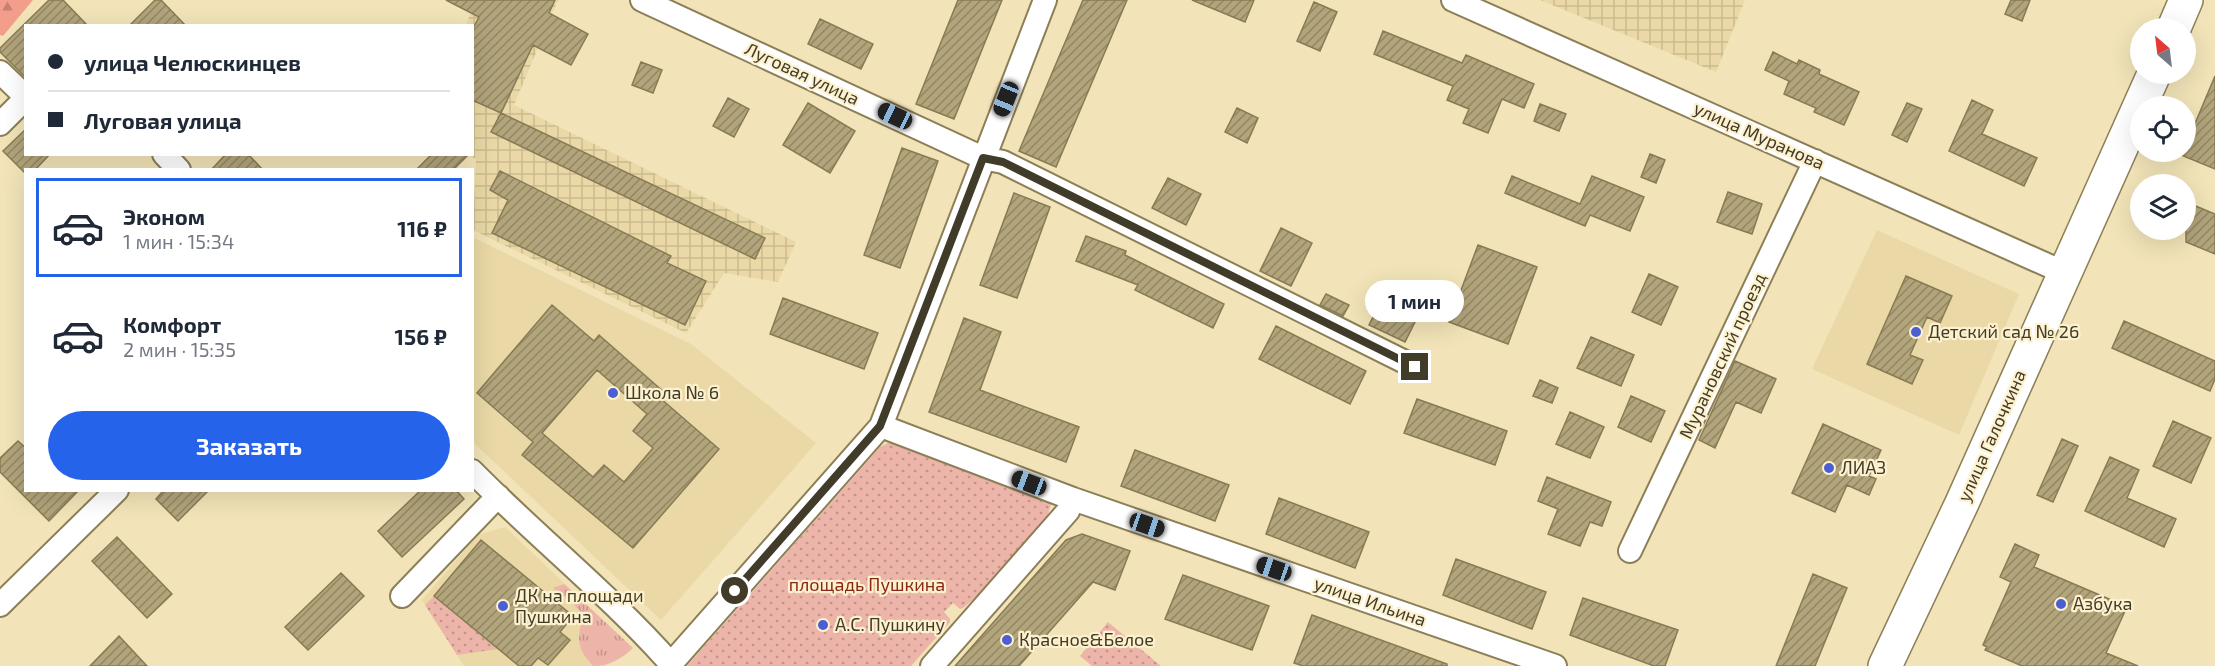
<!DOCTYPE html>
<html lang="ru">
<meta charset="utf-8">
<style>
body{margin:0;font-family:"Exo 2",sans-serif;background:#f6f6f7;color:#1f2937;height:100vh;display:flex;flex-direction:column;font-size:22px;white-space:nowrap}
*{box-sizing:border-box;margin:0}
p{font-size:20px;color:#747a83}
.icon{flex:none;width:33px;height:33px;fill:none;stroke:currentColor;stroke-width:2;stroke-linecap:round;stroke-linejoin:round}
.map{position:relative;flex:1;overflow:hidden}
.sheet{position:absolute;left:24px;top:168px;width:450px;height:324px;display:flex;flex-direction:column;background:#fff;border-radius:0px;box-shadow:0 6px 24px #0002}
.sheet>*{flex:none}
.top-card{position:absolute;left:24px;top:24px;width:450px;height:132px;border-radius:0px;box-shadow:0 6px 24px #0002;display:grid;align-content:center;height:132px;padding:0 24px;background:#fff}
.needle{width:39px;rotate:332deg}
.buttons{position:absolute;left:2130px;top:18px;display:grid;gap:12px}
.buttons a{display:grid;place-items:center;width:66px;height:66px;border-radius:50%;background:#fff;box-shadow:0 6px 24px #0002;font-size:30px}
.end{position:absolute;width:27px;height:27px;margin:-14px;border:8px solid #413b2a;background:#fff;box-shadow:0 0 0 3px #fff}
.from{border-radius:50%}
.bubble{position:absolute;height:42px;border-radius:21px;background:#fff;box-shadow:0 6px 24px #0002;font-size:20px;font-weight:700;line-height:42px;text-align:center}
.car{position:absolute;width:18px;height:36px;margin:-18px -9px;border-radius:8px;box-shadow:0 0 4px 2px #0007;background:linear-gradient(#222 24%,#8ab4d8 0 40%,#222 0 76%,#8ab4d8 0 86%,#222 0)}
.top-card b{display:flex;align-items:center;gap:21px;height:57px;font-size:22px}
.top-card b+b{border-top:2px solid #e0e1e3}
.top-card i{width:15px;height:15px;background:#1f2937}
ul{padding:10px 0 0;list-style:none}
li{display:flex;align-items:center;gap:18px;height:99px;margin:0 12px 9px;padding:0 12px;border:3px solid transparent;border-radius:0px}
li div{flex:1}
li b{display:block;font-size:22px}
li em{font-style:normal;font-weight:700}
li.active{border-color:#2563eb}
li>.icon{width:54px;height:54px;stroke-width:1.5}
.action{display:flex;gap:12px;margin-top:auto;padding:12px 24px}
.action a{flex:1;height:69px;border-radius:36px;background:#2563eb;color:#fff;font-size:24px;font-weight:700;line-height:69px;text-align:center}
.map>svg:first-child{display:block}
.built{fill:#ead9a6}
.industrial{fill:url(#industrial-grid)}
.grass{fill:url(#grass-tufts)}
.forest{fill:url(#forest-firs)}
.park{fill:url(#park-dots)}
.building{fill:url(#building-hatch);stroke:#887b53;stroke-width:1.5;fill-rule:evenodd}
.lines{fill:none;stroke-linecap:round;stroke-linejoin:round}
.street-casing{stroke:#8c7f57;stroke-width:26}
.secondary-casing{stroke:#8c7f57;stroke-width:36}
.street{stroke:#fff;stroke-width:22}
.secondary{stroke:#fff;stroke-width:33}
.route{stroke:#413b2a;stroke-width:8}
.poi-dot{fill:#4b5ed3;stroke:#fdf1ce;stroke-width:2}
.labels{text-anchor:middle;stroke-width:4.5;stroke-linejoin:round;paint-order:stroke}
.street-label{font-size:18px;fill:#413b2a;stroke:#fdf1ce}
.poi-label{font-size:18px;fill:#413b2a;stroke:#fdf1ce;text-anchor:start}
.park-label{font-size:18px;fill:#892717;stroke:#fdf1ce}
</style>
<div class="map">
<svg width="2215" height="666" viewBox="0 0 2215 666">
<defs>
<pattern id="industrial-grid" width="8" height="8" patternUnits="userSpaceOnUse" patternTransform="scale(1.5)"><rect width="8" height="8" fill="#ead9a6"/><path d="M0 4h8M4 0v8" fill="none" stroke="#cabb8f"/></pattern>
<pattern id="grass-tufts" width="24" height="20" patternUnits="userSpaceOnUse" patternTransform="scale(1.5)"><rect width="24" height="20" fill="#edb4a9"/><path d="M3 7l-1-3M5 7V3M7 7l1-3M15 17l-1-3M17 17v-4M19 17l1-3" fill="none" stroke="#c2948a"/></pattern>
<pattern id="forest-firs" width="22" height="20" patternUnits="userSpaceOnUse" patternTransform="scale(1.5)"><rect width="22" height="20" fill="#f39d8c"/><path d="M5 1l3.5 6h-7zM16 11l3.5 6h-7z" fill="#c68173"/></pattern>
<pattern id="park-dots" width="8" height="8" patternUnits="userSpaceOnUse" patternTransform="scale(1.5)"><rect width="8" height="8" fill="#edb4a9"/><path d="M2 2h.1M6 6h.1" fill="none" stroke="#c2948a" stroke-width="1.8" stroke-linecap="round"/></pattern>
<pattern id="building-hatch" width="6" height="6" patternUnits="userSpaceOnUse" patternTransform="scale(1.5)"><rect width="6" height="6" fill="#b2a47b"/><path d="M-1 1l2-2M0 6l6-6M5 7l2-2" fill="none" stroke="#928765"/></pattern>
</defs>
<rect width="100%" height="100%" fill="#f2e4b8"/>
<path class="built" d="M1877,230l142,64 -60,141 -147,-66z
M472,237l219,107 125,99 -155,177 -188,-178z
M505,527l18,17 110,104 -9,8 -19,10h-141l-42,-66 56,-65z"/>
<path class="industrial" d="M477,0h81l-44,105 282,137 -18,40 -54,-9 -38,60 -213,-103 3,-71 -9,-4 5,-1v-128h-7z
M1540,0h205l-29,72z"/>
<path class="grass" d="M564,584l69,64c-12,11 -24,18 -40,18 -12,-13 -16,-21 -13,-38 1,-5 2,-9 1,-14 -5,-10 -19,-19 -28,-26z"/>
<path class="forest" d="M0,0h33l-30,36 -3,-1z"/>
<path class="park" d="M890,442l154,55 7,7 -4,14 -58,68 -26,22 -3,1 -7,-6 -9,9 6,7v3l-39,44h-224l193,-219z
M434,596l64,53 -41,6 -32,-50z
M1108,622l53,44h-69l-12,-10z"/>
<path class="building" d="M49,0h14l25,26h-62v52l-26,-26v-4z
M155,0h6l25,26h-57z
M446,0h109l-6,13 39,21 -17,31 -38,-20 -32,68 -29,-13v-70l7,-13z
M958,0h44l-48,119 -38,-15z
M1083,0h44l-71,167 -37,-16z
M1192,0h62l-9,22z
M2011,0h19l-8,21 -17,-7z
M1314,2l23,10 -17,39 -23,-10z
M820,19l53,25 -12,25 -53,-25z
M1383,31l79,32 4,-8 68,29 -10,24 -22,-9 -14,34 -25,-10 6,-14 -22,-9 6,-14 -79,-32z
M1773,52l24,12 2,-4 21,10 -1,4 40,18 -15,33 -30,-13 2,-4 -32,-14 5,-13 -24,-11z
M641,62l21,8 -9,23 -21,-8z
M2215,76v93l-34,-14 2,-3h3v-7z
M728,98l21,11 -15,28 -21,-11z
M1972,100l21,10 -11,24 55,24 -13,28 -75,-35z
M808,103l47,28 -25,42 -47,-28z
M1907,103l15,6 -15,33 -15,-7z
M1540,104l26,10 -7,17 -25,-10z
M1237,108l21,10 -11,25 -22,-11z
M501,113l264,125 -10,21 -264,-127z
M26,129v25h24l-15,16h-9v4l-23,-23z
M902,148l36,13 -38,107 -36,-13z
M226,154h22l15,16h-52z
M432,154h37l-16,16h-37z
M1650,154l15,6 -9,23 -15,-6z
M500,171l171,85 -4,7 39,18 -21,44 -193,-92 16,-33 -18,-10z
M1512,176l68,28 12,-28 52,21 -14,34 -40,-16 -5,11 -80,-33z
M1168,178l33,16 -15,31 -34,-17z
M1728,192l34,12 -10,30 -35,-12z
M1014,193l36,14 -33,91 -37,-13z
M2186,202l29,12v40l-29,-12z
M1281,228l31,15 -21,43 -31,-15z
M1086,236l40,15 -1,4 99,49 -11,24 -78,-38 3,-5 -62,-24z
M1478,245l59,22 -29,77 -59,-22z
M1649,274l29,13 -17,38 -29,-13z
M1906,276l46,20 -12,27 -13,-6 -17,38 13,5 -11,24 -45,-20z
M1326,294l23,11 -6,11 -23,-11z
M1384,295l36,17 -15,30 -36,-17z
M783,298l95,35 -14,36 -94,-35z
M552,305l42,36 5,-6 66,58 -5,5 59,51 -86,99 -111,-93 11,-13 -56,-49zM597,370l50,44 -14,17 20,17 -29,34 -20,-17 -11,12 -51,-44z
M964,318l37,14 -21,58 99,37 -13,35 -137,-50z
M2124,321l91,40v18l-5,12 -98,-43z
M1276,326l90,45 -16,33 -91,-45z
M1591,337l43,18 -13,31 -44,-18z
M1735,361l41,18 -15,34 -25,-11 -21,46 -16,-8z
M1540,380l18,8 -6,15 -19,-7z
M1631,396l34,15 -14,31 -33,-15z
M1417,399l90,32 -12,34 -91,-32z
M1570,412l34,15 -14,31 -34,-14z
M2173,421l38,17 -20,45 -38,-17z
M1823,424l58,26 -12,26 7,3 -7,16 -22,-10 -12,27 -43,-19z
M2062,439l16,7 -25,56 -16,-7z
M18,441l8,7v42h53l-30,31 -49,-49v-14z
M1135,450l94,35 -14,36 -94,-35z
M2110,457l29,13 -12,28 49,21 -12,28 -79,-36z
M1547,477l64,25 -9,24 -12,-4 -10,24 -32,-12 10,-25 -20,-8z
M164,490h45l-31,31 -22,-22z
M421,490h35l8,9 -62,58 -24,-26z
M1279,498l90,34 -14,36 -89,-34z
M1082,534l48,17 -15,39 -22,-8 -74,84h-64l111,-126z
M117,537l55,57 -25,24 -55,-57z
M481,540l92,76 -13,16 10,8 -22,25 -10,-7 -7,8h-12l-85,-70z
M2015,544l24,11 -5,12 89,38 -2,5 4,1 -19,42 32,13h-116l-37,-16 2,-3 -4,-2 28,-63 -11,-5z
M1456,559l90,33 -14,37 -89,-34z
M341,573l23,23 -56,54 -23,-23z
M1813,574l34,14 -32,78h-39z
M1183,575l86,31 -17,44 -87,-31z
M1583,598l95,32 -13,36h-11l-84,-31z
M1312,615l135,49v2h-144l-9,-3z
M119,636l28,30h-57z"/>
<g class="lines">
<g class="street-casing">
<path id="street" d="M642,0l341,158 20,4 412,205
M1453,0l612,273
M0,72l26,25
M0,124l26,-26
M164,154l15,16
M881,426l192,73 482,167
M472,471c65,66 138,124 199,193
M1630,551l185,-390
M402,596l96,-100
M0,605l117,-115
M669,666l212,-240 164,-426
M932,666l136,-155 5,-12"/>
</g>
<g class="secondary-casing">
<path id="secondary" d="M2174,28l12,-28
M1885,666l77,-163 192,-429"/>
</g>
<use href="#street" class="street"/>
<use href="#secondary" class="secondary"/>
</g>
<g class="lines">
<path class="route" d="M735,591l145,-165 103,-268 20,4 412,205"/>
</g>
<g class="poi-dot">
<circle cx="1916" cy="332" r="6"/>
<circle cx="613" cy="393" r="6"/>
<circle cx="1829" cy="468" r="6"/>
<circle cx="2061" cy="604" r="6"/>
<circle cx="503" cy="606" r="6"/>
<circle cx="823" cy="625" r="6"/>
<circle cx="1007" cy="640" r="6"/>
</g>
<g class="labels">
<g class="street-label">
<text transform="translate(802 74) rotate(25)" y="6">Луговая улица</text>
<text transform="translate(1759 136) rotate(24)" y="6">улица Муранова</text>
<text transform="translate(1723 356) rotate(-65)" y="6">Мурановский проезд</text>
<text transform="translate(1992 436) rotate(-66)" y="6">улица Галочкина</text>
<text transform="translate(1370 602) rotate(19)" y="6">улица Ильина</text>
</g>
<g class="poi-label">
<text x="1928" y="338">Детский сад № 26</text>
<text x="625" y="399">Школа № 6</text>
<text x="1841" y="474">ЛИАЗ</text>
<text x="515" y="602">ДК на площади<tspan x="515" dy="21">Пушкина</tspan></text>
<text x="2073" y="610">Азбука</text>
<text x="835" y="631">А.С. Пушкину</text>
<text x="1019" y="646">Красное&amp;Белое</text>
</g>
<g class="park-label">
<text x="867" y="591">площадь Пушкина</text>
</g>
</g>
</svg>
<div class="buttons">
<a><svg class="needle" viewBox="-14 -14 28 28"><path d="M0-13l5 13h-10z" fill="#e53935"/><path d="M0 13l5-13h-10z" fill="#747a83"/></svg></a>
<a><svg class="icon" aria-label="locate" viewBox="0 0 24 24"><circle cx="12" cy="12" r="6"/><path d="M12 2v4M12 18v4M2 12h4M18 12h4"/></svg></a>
<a><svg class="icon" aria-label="layers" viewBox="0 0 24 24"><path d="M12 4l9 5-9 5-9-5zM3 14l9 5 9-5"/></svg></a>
</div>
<i class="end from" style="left:735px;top:591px"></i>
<i class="end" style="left:1415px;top:367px"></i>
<div class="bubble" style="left:1365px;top:280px;width:99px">1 мин</div>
<i class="car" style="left:1006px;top:99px;rotate:202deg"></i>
<i class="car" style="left:895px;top:116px;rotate:295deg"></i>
<i class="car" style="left:1029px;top:483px;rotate:291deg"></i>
<i class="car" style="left:1147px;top:525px;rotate:109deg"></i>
<i class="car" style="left:1274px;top:569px;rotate:289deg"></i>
<div class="top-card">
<b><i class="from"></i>улица Челюскинцев</b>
<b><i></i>Луговая улица</b>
</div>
<section class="sheet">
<ul>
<li class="active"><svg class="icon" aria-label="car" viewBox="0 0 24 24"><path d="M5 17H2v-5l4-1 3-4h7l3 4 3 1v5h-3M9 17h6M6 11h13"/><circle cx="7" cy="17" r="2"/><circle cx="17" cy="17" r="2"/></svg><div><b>Эконом</b><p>1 мин · 15:34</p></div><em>116 ₽</em></li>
<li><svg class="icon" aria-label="car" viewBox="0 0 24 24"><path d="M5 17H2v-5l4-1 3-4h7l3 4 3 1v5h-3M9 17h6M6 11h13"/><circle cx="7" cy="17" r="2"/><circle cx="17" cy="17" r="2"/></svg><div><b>Комфорт</b><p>2 мин · 15:35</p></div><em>156 ₽</em></li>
</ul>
<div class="action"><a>Заказать</a></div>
</section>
</div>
